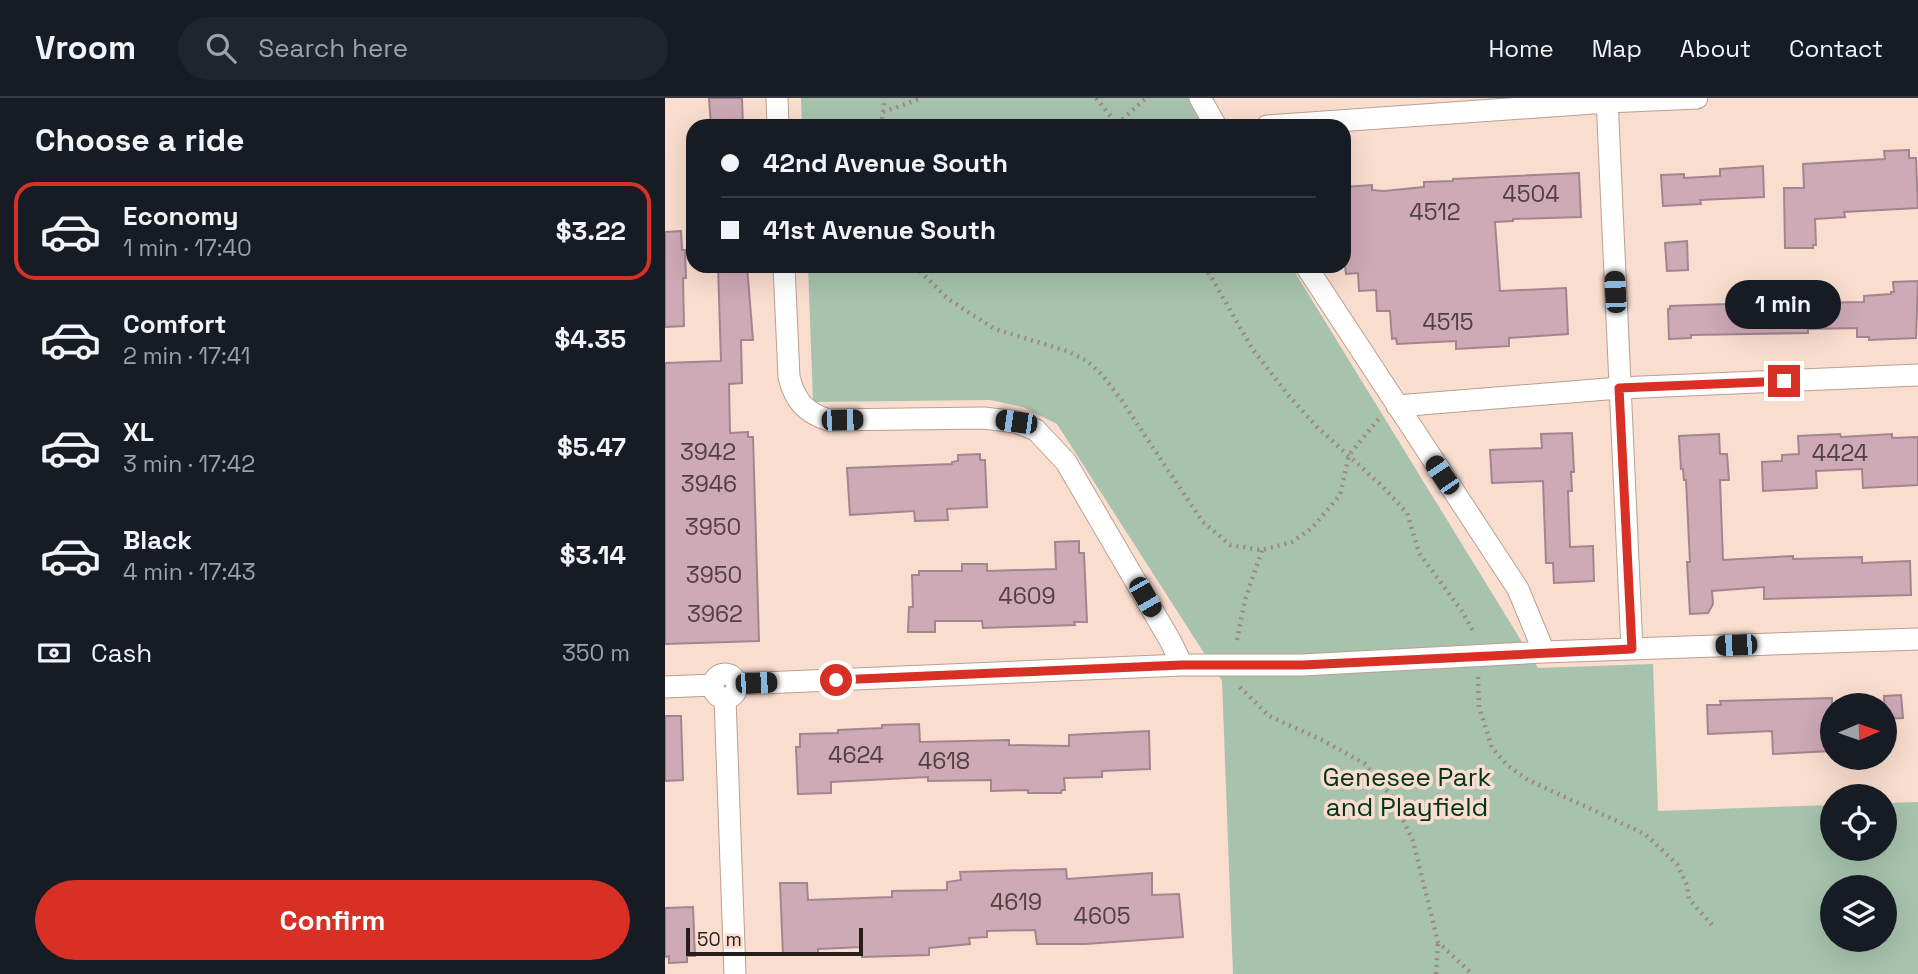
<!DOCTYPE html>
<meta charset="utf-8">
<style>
body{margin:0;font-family:"Space Grotesk",sans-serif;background:#20242c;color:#f1f3f6;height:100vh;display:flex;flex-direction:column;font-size:26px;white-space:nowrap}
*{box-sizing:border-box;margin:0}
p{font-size:23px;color:#9ea1a6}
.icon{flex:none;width:38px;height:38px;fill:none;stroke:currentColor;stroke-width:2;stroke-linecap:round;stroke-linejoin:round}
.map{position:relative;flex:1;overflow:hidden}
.side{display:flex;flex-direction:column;background:#171b24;width:665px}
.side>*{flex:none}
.banner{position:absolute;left:21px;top:21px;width:665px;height:154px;border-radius:21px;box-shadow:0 7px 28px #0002;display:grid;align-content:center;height:154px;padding:0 35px;background:#171b24}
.needle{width:46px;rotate:88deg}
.fabs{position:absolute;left:1155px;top:595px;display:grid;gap:14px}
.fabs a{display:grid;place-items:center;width:77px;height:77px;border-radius:50%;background:#171b24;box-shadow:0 7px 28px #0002;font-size:35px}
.scale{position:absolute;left:21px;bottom:18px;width:177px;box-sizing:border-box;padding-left:7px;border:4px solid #271d18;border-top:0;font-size:19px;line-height:24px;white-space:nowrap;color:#271d18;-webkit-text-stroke:5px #f9ddce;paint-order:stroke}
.end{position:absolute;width:32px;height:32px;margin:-16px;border:9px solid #d93025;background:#fff;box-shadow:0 0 0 4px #fff}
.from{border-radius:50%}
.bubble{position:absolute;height:49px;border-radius:24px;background:#171b24;box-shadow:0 7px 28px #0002;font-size:23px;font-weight:800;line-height:49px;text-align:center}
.car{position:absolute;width:21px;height:42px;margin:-21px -10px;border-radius:9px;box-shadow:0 0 5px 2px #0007;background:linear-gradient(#222 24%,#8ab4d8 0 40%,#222 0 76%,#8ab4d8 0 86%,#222 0)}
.banner b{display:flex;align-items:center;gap:24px;height:66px;font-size:26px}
.banner b+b{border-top:2px solid #363941}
.banner i{width:18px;height:18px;background:#f1f3f6}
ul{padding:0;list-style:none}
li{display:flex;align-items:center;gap:21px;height:98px;margin:0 14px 10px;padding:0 21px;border:4px solid transparent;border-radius:21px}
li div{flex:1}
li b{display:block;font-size:26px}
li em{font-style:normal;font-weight:800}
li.current{border-color:#d93025}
li>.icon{width:63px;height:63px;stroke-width:1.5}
h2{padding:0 35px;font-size:32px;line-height:84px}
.pay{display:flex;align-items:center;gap:18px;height:77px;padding:0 35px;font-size:26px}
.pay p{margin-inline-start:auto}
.button{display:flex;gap:14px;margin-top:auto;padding:14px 35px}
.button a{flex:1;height:80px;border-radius:42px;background:#d93025;color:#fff;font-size:28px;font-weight:800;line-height:80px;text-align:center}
header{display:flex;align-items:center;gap:42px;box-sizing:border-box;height:98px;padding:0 35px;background:#171b24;border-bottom:2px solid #363941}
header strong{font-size:33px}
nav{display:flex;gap:38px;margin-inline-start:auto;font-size:24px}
.search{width:490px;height:63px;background:#20242c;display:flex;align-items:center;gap:18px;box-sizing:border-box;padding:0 24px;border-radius:38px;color:#9ea1a6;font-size:26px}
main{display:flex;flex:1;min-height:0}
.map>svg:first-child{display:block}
.green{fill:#a7c3ad;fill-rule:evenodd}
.building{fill:#cea9b6;stroke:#a2858f;stroke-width:2}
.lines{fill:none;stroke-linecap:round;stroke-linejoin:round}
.minor-casing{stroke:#baa092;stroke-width:23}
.path{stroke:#9e8a7f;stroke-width:4.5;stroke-dasharray:2 5;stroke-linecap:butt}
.minor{stroke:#fff;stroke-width:21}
.route{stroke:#d93025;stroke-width:9}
.labels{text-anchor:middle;stroke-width:7;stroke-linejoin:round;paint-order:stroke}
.number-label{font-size:23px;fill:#514040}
.park-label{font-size:26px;fill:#023515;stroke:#f9ddce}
</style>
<header>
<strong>Vroom</strong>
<div class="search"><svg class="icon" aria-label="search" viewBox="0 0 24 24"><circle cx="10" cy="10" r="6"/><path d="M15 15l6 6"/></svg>Search here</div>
<nav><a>Home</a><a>Map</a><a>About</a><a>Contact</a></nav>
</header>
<main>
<section class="side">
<h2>Choose a ride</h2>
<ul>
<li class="current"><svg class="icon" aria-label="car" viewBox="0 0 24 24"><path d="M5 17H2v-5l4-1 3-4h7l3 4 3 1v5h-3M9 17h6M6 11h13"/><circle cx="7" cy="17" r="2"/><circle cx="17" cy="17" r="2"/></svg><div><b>Economy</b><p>1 min · 17:40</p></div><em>$3.22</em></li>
<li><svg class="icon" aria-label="car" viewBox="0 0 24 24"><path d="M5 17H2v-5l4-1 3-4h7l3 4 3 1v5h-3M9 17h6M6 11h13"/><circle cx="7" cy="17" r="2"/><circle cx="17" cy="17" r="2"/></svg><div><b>Comfort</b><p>2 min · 17:41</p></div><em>$4.35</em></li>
<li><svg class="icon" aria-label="car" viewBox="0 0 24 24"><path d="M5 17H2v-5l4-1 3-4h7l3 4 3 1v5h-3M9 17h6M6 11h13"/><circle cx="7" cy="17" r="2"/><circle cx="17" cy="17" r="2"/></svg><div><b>XL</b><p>3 min · 17:42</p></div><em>$5.47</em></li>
<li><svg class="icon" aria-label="car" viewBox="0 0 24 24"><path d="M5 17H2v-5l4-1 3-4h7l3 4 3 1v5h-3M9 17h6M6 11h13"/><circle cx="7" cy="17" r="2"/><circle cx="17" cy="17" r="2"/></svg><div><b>Black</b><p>4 min · 17:43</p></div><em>$3.14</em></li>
</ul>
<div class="pay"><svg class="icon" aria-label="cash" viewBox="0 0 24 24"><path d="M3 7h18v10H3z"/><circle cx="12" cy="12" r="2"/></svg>Cash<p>350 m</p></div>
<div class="button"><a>Confirm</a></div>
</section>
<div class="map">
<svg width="1253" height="876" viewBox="0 0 1253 876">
<rect width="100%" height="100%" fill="#f9ddce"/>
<path class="green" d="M136,0h387l17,28h-403z
M143,168h483l247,402 115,-4 5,147 174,-6v44h53v-46l33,-1v172h-685l-11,-293 -165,-257 -34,-17 -33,-7 -177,2zM1167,789h53v53h-53z"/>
<path class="building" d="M44,0h33l1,28h-32z
M1244,52v8h7l2,50 -74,4 1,5 -30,2 1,26h-3v3h-28l-1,-60h20l-1,-24 82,-5 -1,-8z
M1098,68l1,31 -64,3 1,4 -38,2 -2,-31 23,-1v4l36,-2v-7z
M914,75l2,44 -68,2v2l-18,1 5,69 66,-3 2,46 -59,4v8l-53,3v-8l-59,3 -1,-6 -4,1 -2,-28h-13l-1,-21 -17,1 -1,-18 -12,1 -2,-17v-70l28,-2v5l12,1 40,-4v-5l29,-1v-2z
M16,133l1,19h3l1,28h-3l1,48 -19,1v-95z
M1022,143l1,29 -21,1 -2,-28z
M53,168h29l6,74h-12l1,43 -13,1 1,49 18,-1v5h5l6,204 -94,3v-281l56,-2z
M1253,183l-2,57 -47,2v-3h-12v-9l-49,1v4l-117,2v3l-22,1 -1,-30h2v-3l58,-2v-8l43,-2v-4l30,-1 1,14 62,-1v-6l27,-2v-2h3l-1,-10z
M907,335l2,39h-3l1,19h-4l2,56 23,-1 1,35 -40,2 -1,-20h-7l-3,-82 -51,2 -2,-33 52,-2 -1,-14z
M1054,336l1,20h7l2,26h-9l3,80 70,-4v3l69,-2v6l48,-2 1,34 -147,4v-12l-52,4 1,13 -5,9 -18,1 -3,-52h3l-4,-82h-2l-1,-11h-2l-2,-33z
M1175,336l1,3 51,-3v4l26,-1v48l-55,3 -1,-19 -46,2 1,17 -54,3 -1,-29 20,-1v-6l17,-1 -1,-18z
M315,356v6h5l2,47 -40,2 1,11 -33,1 -1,-10 -64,4 -3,-47 105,-4v-2l6,-1v-6z
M414,443v12h5l3,69h-13l1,3 -92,3 -1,-7h-47v11h-27l1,-25h4l-1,-32h7v-4h43v-7h25v7l69,-2 -1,-27z
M1236,597l2,23 -18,1 -1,-23z
M1167,600v53l-59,3 -1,-23 -64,3 -1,-29h14l-1,-4z
M0,618h16l2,64 -18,1z
M254,626l1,18 89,-2v5l60,1v-11l80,-4 1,38 -48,2v6l-38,1 1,12h-3l-1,3h-33v-3l-37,1v-11l-63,1v-4l-97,5v11l-33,1 -2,-47h4v-13l38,-1v-3l44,-2v-3z
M401,771l1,10 85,-6v22l27,-1 4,43 -98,7h-48l-2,-14 -48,1v6l-18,1 1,6 -41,4v7l-67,2v-10l-44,2v5l-35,1 -3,-72h27l1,17 84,-3v-6l55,-1v-8l14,-2 -1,-8z
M28,809l2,49h-8v6l-18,1v-7l-4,1v-49z"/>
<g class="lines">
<g class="minor-casing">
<path id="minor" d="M112,0l1,28
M535,0l16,28
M942,0l25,551
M602,28l340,-24 90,-4
M119,168l5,111c6,24 16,35 39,43l156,-2 32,4 20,8 30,32 105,180 11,23
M641,168l212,323 26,63
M732,308l222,-18 299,-13
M48 588a12 12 0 1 1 24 0a12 12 0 1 1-24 0Z
M72,586l445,-19h120l242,-13 374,-13
M0,589l47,-2
M60,600l10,276"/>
</g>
<path class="path" d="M431,0l22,27
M218,14l39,-14
M452,26l29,-26
M216,28l4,-28
M250,168l33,33 47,30 72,22 20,10 15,14 18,23 82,123 28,24 32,5 30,-8 20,-14 28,-33 9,-40 32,-39
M540,168l48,84 36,46 28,31 64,58 26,28 12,40 43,58 11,20
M572,542l8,-40 17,-50
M813,579l1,30 13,41 15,17 21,15 117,54 32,30 10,21 2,14 25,28
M575,589l29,29 55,25 41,23 27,33 21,44 25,101 34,32
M771,876l2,-31"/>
<use href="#minor" class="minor"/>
</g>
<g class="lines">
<path class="route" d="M171,582l346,-15h121l329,-16 -13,-261 165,-7"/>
</g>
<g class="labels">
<g class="number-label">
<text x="866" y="104">4504</text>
<text x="770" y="122">4512</text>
<text x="783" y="232">4515</text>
<text x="43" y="362">3942</text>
<text x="1175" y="363">4424</text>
<text x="44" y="394">3946</text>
<text x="48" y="437">3950</text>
<text x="49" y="485">3950</text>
<text x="362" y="506">4609</text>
<text x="50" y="524">3962</text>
<text x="191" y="665">4624</text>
<text x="279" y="671">4618</text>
<text x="351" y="812">4619</text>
<text x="437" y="826">4605</text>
</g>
<g class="park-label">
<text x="742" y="688">Genesee Park<tspan x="742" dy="30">and Playfield</tspan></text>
</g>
</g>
</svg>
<div class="fabs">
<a><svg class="needle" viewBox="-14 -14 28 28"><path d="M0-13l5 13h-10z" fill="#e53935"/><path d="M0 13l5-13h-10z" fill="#9ea1a6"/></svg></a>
<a><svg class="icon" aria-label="locate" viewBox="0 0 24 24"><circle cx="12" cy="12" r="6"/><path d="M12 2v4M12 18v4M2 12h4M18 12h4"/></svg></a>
<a><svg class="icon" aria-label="layers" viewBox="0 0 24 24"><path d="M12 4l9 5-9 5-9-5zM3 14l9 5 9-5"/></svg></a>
</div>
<div class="scale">50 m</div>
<i class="end from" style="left:171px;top:582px"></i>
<i class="end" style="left:1119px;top:283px"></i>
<div class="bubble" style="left:1060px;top:182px;width:116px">1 min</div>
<i class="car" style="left:950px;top:194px;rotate:357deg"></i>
<i class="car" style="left:177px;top:322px;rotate:89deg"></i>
<i class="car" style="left:351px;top:324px;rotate:278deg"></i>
<i class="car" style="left:777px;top:377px;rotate:326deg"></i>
<i class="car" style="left:480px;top:499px;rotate:150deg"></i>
<i class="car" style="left:1071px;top:547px;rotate:268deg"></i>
<i class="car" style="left:91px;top:585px;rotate:88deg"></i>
<div class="banner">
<b><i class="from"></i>42nd Avenue South</b>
<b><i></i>41st Avenue South</b>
</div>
</div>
</main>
